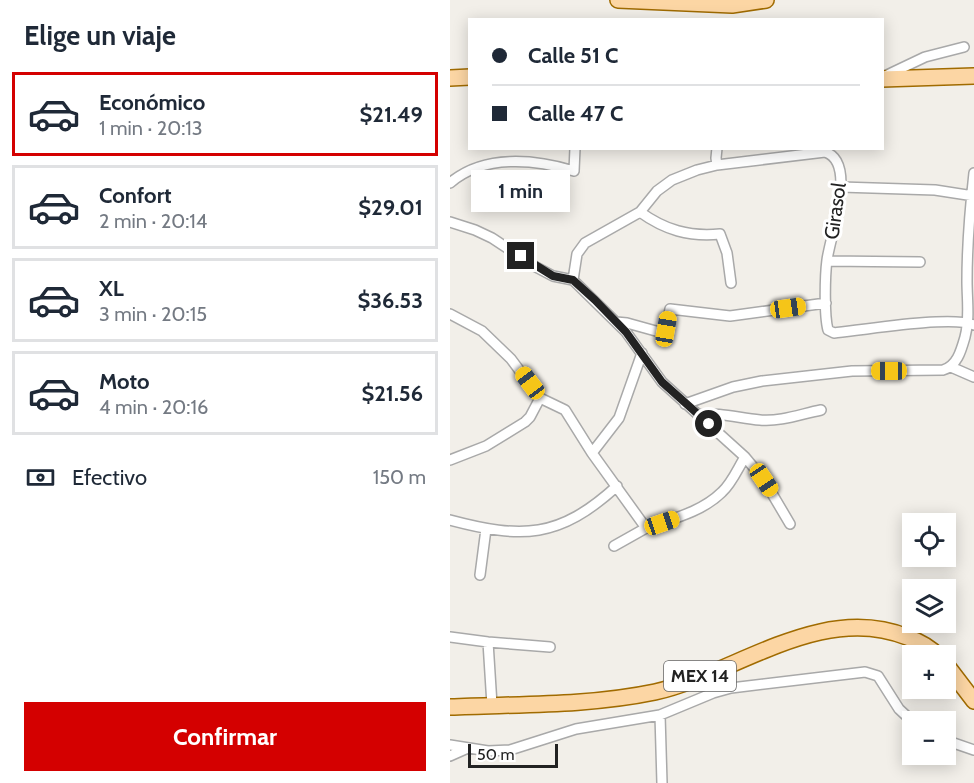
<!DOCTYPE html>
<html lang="es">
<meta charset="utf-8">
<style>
body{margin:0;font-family:Cabin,sans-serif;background:#f6f6f7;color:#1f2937;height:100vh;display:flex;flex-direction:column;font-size:22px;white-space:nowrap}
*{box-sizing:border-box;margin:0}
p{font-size:20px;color:#747a83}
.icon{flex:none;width:33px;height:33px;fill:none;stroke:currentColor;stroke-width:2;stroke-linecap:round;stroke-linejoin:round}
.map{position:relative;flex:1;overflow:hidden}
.drawer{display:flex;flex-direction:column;background:#fff;width:450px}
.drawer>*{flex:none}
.top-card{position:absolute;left:18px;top:18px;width:416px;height:132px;border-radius:0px;box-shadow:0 3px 15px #0003;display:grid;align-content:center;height:132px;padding:0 24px;background:#fff}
.tools{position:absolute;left:452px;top:513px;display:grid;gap:12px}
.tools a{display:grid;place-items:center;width:54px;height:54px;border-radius:0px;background:#fff;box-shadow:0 3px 15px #0003;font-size:30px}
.scale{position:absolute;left:18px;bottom:15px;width:90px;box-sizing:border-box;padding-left:6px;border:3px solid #222;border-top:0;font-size:16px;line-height:21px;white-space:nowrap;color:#222;-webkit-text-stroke:4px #fff;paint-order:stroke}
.end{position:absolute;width:27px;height:27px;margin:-14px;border:8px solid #222;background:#fff;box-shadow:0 0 0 3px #fff}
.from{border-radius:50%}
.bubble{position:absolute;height:42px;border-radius:0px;background:#fff;box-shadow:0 3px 15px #0003;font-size:20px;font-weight:800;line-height:42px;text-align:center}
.car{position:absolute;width:18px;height:36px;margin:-18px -9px;border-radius:8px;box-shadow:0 0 4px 2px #0007;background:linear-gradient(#f5c518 24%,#345 0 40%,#f5c518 0 76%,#345 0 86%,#f5c518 0)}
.top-card b{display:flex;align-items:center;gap:21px;height:57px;font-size:22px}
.top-card b+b{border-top:2px solid #e0e1e3}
.top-card i{width:15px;height:15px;background:#1f2937}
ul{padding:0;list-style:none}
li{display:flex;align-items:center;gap:18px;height:84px;margin:0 12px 9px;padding:0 12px;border:3px solid #e0e1e3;border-radius:0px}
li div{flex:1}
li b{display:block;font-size:22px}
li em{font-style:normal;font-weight:800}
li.selected{border-color:#d40000}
li>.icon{width:54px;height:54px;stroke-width:1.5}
h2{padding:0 24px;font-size:27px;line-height:72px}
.pay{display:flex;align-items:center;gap:15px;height:66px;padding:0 24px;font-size:22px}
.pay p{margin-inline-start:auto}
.button{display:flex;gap:12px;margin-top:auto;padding:12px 24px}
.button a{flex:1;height:69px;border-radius:0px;background:#d40000;color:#fff;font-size:24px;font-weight:800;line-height:69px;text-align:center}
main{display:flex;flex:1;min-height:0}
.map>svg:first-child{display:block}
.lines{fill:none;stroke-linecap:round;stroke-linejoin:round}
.street-casing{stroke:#a9a9a9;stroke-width:12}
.primary-casing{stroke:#a06b00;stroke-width:18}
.street{stroke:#fff;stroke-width:9}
.primary{stroke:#fcd6a4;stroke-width:15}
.route{stroke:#222;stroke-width:8}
.labels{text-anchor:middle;stroke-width:6;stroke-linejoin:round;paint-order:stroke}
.shield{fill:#fff;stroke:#646464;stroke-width:1.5}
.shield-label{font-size:18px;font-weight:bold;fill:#222}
.street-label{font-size:20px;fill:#222;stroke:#fff}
</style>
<main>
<section class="drawer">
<h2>Elige un viaje</h2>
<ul>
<li class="selected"><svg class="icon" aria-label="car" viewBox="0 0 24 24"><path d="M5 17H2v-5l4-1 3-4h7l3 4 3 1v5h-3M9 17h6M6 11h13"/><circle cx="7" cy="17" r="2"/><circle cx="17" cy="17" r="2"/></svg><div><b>Económico</b><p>1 min · 20:13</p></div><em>$21.49</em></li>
<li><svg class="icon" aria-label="car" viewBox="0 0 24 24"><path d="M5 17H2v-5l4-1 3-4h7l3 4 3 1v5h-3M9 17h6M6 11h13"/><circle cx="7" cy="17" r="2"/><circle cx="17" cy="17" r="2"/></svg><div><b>Confort</b><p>2 min · 20:14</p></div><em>$29.01</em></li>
<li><svg class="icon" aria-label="car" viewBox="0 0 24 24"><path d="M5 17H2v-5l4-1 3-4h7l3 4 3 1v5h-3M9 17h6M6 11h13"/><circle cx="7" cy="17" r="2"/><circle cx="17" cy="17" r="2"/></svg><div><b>XL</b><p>3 min · 20:15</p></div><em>$36.53</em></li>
<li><svg class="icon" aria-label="car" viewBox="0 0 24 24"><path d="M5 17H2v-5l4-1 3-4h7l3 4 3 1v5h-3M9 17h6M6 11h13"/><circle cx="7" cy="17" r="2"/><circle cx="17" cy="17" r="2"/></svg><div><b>Moto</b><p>4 min · 20:16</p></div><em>$21.56</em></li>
</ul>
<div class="pay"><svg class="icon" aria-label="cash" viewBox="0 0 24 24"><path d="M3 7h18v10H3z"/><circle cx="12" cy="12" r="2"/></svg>Efectivo<p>150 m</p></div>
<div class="button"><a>Confirmar</a></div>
</section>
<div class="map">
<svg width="524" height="783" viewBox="0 0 524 783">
<rect width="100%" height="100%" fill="#f2efe9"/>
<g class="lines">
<g class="street-casing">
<path id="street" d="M435,76l40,-19 39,-10
M267,148l-1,10 1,7
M0,183c34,-29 84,-24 124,-12l1,-23
M391,187l94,3 39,6
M190,212c25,18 49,25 80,22l7,19 4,30
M0,222l25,8 17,8 44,29 17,9 20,4 53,52 36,50 83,75 19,23 26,44
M377,261l93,1
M123,280l4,-26 8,-11 55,-31 17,-21 15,-11 25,-10 20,-5 108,-13c33,10 5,84 2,108 -2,15 -3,55 1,70l6,3c28,-3 119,-18 140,-8
M0,314l32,17 29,28 29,39 25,12 27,43 54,75 -32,18
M166,322l11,1 36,10 3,-4 4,-20 60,7 96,-13
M501,367l23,10
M235,404l48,-17 29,-6 90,-10 91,-1c14,-4 18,-19 22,-33 5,-18 2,-37 2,-56 0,-36 3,-72 7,-108
M248,415c22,-3 40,3 62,5 20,2 41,-6 61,-10
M142,453l27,-35 23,-65
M0,460l36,-14 39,-24 5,-5 10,-19
M0,520c72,19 109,19 167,-34
M196,528c26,-9 56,-16 76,-36 10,-9 16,-24 23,-35
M30,575l6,-46
M0,637l38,5 62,5
M38,642l4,63
M210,715l2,68
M495,740l29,10
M0,745l38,6 22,-1 66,-21 84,-14 53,-22 18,-5 134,-16 13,4 21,33 14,13
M0,756l18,-8"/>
</g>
<g class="primary-casing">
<path id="primary" d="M168,0l114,5 34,-5
M0,78l20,-1
M432,79l92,-3
M495,663l29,38
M0,707c68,-3 138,-1 205,-15 80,-18 166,-90 252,-55 11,4 23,10 31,19"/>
</g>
<use href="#street" class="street"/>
<use href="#primary" class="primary"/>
</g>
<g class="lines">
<path class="route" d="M71,256l32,20 20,4 22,20 31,32 36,50 47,42"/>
</g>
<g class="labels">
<rect class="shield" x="214" y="661" width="72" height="30" rx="4.5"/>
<g class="shield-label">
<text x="250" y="682">MEX 14</text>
</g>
<g class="street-label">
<text transform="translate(385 211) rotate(-82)" y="7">Girasol</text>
</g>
</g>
</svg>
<div class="tools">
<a><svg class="icon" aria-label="locate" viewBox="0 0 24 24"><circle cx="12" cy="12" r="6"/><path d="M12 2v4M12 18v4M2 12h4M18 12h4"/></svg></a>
<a><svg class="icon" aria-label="layers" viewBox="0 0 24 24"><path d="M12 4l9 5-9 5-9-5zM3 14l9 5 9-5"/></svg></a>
<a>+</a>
<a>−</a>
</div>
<div class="scale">50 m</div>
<i class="end from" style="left:259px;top:424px"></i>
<i class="end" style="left:71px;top:256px"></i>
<div class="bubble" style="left:21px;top:170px;width:99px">1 min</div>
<i class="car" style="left:338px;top:308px;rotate:82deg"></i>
<i class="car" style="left:216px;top:329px;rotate:10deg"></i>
<i class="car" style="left:439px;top:371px;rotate:270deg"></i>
<i class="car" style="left:80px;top:383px;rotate:323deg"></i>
<i class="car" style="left:314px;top:480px;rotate:146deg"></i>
<i class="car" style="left:212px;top:523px;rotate:71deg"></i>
<div class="top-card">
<b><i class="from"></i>Calle 51 C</b>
<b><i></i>Calle 47 C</b>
</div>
</div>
</main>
